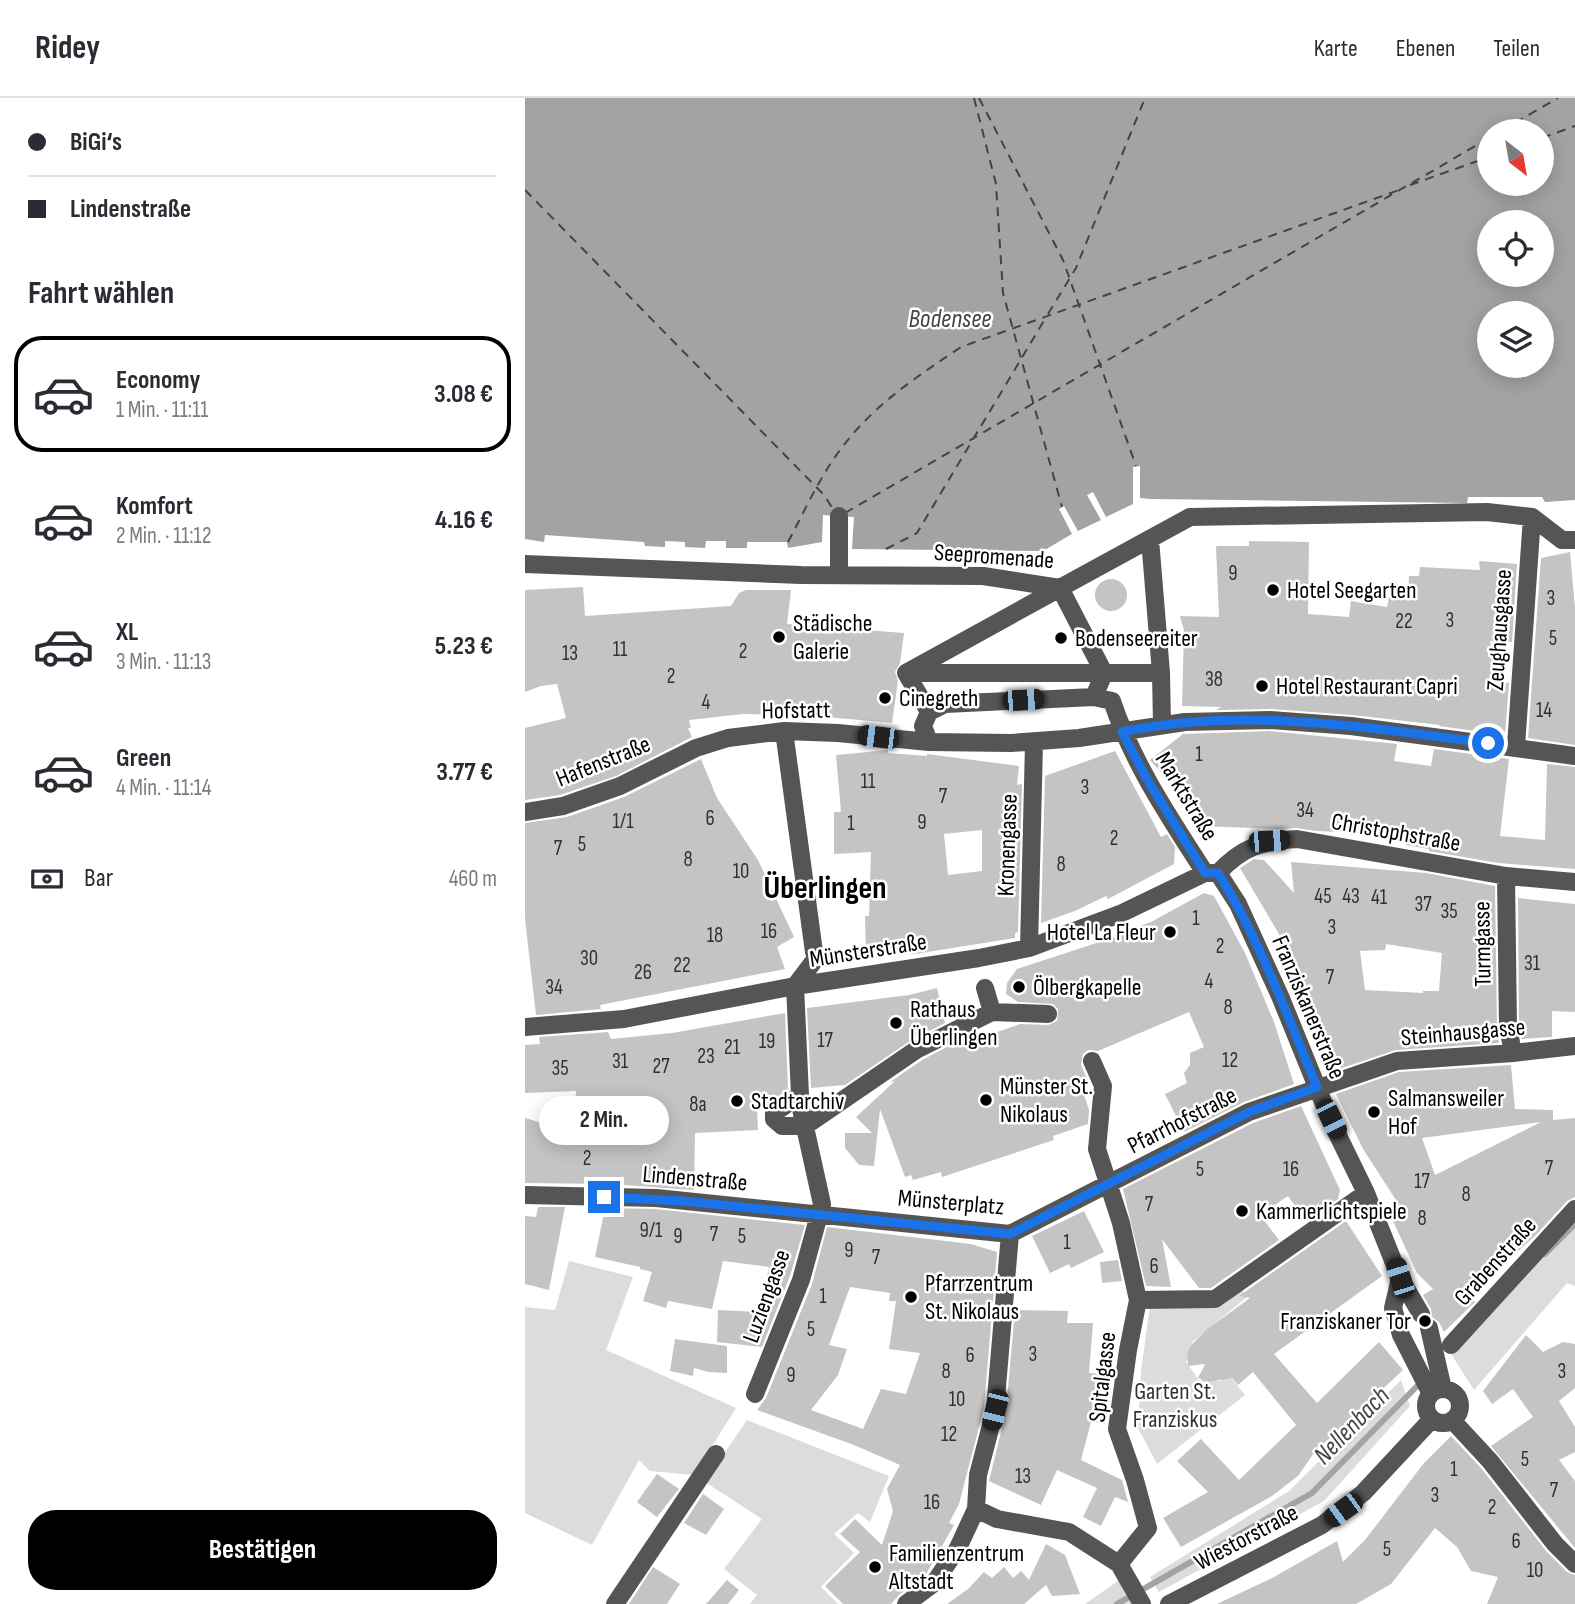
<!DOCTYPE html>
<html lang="de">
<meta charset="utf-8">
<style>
body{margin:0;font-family:"Sofia Sans Condensed",sans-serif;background:#f2f2f3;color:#2b2b33;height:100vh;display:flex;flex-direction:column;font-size:26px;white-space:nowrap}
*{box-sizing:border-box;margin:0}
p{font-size:23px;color:#7c7c81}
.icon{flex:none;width:38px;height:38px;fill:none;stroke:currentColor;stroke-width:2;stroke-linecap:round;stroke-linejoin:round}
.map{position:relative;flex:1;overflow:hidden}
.details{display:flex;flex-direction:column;background:#fff;width:525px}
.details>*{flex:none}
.guide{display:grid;align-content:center;height:154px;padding:0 28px;background:#fff}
.needle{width:46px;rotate:149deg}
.controls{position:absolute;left:952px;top:21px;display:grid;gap:14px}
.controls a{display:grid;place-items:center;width:77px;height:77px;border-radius:50%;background:#fff;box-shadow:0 4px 18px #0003;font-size:35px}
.end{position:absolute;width:32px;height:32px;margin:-16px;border:9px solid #1a73e8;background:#fff;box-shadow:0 0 0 4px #fff}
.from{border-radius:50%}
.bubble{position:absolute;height:49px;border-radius:24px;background:#fff;box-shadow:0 4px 18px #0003;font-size:23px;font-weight:700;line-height:49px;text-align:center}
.car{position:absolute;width:21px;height:42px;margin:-21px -10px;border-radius:9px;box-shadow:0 0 5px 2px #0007;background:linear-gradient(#222 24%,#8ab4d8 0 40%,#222 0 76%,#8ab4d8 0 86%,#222 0)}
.guide b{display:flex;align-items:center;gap:24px;height:66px;font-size:26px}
.guide b+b{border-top:2px solid #e1e1e2}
.guide i{width:18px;height:18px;background:#2b2b33}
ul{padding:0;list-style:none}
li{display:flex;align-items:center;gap:21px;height:116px;margin:0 14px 10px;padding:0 14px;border:4px solid transparent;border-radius:28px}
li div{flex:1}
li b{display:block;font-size:26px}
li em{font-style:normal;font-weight:700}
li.on{border-color:#000}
li>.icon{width:63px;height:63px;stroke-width:1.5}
h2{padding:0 28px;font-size:32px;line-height:84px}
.pay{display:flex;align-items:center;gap:18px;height:77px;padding:0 28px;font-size:26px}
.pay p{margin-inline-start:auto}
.primary-button{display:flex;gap:14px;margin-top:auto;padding:14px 28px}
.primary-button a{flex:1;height:80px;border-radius:28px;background:#000;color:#fff;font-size:28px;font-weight:700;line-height:80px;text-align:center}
header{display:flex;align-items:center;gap:42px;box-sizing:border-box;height:98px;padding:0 35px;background:#fff;border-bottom:2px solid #e1e1e2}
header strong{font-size:33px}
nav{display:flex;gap:38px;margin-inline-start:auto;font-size:24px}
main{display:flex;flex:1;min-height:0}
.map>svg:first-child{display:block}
.green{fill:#dcdcdc}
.water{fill:#a3a3a3;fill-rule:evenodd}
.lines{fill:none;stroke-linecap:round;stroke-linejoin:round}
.stream{stroke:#a3a3a3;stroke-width:6}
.ferry{stroke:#444;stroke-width:2;stroke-dasharray:9 7;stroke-linecap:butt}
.building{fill:#c4c4c4;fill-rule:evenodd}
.minor{stroke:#555;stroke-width:18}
.route{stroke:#1a73e8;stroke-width:9}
.poi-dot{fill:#000;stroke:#fff;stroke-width:2.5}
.labels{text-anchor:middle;stroke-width:5;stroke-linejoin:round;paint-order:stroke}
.number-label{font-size:21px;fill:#313131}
.street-label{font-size:24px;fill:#000;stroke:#fff}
.poi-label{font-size:24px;fill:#000;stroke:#fff;text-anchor:start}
.park-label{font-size:24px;fill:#333;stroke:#fff}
.water-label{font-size:26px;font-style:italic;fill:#444;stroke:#fff}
.district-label{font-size:32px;font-weight:bold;fill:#000;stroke:#fff}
</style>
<header>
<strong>Ridey</strong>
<nav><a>Karte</a><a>Ebenen</a><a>Teilen</a></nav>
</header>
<main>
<section class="details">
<div class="guide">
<b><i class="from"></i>BiGi‘s</b>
<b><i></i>Lindenstraße</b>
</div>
<h2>Fahrt wählen</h2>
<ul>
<li class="on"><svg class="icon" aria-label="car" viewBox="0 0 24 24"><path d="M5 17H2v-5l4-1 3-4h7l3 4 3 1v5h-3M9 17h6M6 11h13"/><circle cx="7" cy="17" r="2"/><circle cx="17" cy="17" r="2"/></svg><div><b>Economy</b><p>1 Min. · 11:11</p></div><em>3.08 €</em></li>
<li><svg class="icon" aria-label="car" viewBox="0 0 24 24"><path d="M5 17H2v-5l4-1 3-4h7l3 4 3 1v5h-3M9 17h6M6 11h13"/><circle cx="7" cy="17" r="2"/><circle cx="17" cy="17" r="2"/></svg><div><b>Komfort</b><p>2 Min. · 11:12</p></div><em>4.16 €</em></li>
<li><svg class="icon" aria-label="car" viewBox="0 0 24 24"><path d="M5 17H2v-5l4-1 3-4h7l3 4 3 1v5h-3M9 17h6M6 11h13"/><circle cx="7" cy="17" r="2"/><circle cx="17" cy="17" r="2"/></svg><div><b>XL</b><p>3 Min. · 11:13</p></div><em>5.23 €</em></li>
<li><svg class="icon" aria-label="car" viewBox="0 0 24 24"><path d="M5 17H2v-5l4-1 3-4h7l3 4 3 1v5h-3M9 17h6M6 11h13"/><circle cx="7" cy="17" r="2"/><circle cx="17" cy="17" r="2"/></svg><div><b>Green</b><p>4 Min. · 11:14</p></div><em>3.77 €</em></li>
</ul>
<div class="pay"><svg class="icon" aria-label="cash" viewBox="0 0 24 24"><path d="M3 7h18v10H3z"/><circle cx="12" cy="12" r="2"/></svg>Bar<p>460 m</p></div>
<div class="primary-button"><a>Bestätigen</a></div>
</section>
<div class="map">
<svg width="1050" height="1506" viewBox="0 0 1050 1506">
<rect width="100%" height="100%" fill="#fff"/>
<path class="green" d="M1050,1117v71l-8,-3 -93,107 -23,-36z
M44,1163l64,16 -27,73 130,58 -42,67 -44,-4 -11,-11 -47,85 -67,-32v-206l30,3z
M716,1190l6,9 -55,45 -6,20 13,18 21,1 8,-7 17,21 -88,69 -19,-36 3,-56 9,-67z
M876,1282l9,26 -86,95 -165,91 -9,-15 139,-86z
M222,1322l142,56 -19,46 -12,-9 -24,21 20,19 -33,34 17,17h-88l7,-9 -33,-26 38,-50 -57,-37z
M593,1483l9,1 9,22h-51z"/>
<path class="water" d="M0,0h1050v402l-30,2 -3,-5h-74l-1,6 -317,-4 -10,-1v-32l-7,1v37l-27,13 -13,-25 -6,3 14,25 -23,11 -14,-25 -5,3 13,25 -29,17 -191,-2 2,-32 -31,-2 -1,27 -34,6 -1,-6h-40v6h-21v-7h-20l-1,7 -20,-1v-5l-20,-1v6l-20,-1 -1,-4 -99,-7 -1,7 -19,-3zM964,33h53v53h-53zM964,124h53v53h-53zM964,215h53v53h-53z"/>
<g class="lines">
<path class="stream" d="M1020,1156l30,-30
M592,1506l195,-111 111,-113"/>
<path class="ferry" d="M449,0l22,86 7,109 59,214
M454,0l84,162 73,206
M976,33l57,-33
M1017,40l33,-12
M885,87l79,-28
M0,92l299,305 9,14
M523,216l28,-46 69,-170
M320,415l644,-375
M263,444c15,-28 29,-59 47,-85 34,-49 77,-77 126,-110l438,-157
M361,451l31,-16 128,-214"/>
</g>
<path class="building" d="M724,443l60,1 -1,72 41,3 2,-16 36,6 3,-14 18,6 1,-23h10l1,-9 60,3 -1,-9 38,3 -5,78 -22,-1 7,41 12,1 -4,52 -66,-9 1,-1 -88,-10 -81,-6 -55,1 5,-3 -39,-1 2,-76 -4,-14 39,1 -3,-71h33z
M1045,454l5,56v137l-47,-7 13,-180z
M570 497a16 16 0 1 1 32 0a16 16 0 1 1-32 0Z
M58,489l2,29 146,-10 8,-13 7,-3h45l-4,34 117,9 -4,30 -5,9 3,9 -6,42 -109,-10v2l-40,-1 -54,6 2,8h-3l4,9 -76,39 -56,19 -35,5v-72l41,-10 -9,-34 -16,2 -16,6v-102z
M745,633l127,13 -3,17 37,5 3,-17 75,10 -9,77 45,4 2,-76 28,3v102l-77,-6 -69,-12v-2l-24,-4v-10l-88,-4 -21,-3 -18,1 -80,-3 -20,-31 2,-1 -30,-34 33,-26z
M363,652v3l39,3v-2l92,12 -2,19 5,-1 -4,148 -3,1v5l-100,16 -49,1 -1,-39h4l2,-64 -37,2v-42h7l-5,-57zM457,732v41l-34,4 -4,-41z
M590,653l46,86 6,-3 8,13 -1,17 -66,35 -2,-3 -31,15 -34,12 4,-147z
M176,661l16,39 41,62 36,77 -17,10 8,22 -185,36 1,4 -65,6 -11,-96v-96l42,-6 57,-20z
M729,761l10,1 30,33 -3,-31 135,11 69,13 2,141 2,16 -103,7 -69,23 -41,-127 -46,-78zM861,846l56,9 -3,38h-16v2l-58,-3 -5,-39 25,-1z
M679,795l10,3 31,57 29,69 20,62 -50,18 -60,30 -19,-38 22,-11 -3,-10 6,-8v-12l14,-6 -15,-35 -91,39 -10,-1 -5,4 -2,11 9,20 -8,3 7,22 -1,14 -35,12 1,4 -112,37 -1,-5 -28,8 -2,-5 -6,2 -25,-68 -6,57 -15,-1 -14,-17v-15h27l-16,-16 39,-36 -5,1 32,-22 29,-15 1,3 68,-24 28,1 9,-4 1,-12 -5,-5 -35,-2 -12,-8 1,-11 10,-14 104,-34 -1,-2 31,-11z
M993,800l57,6v108l-23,-1v26l-30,2 -3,-13z
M412,890l8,35 -35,18 -65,44 -34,3 -4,-80 102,-13z
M260,915l3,76 -24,19 -7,1 1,21 -63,3 -1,57 -84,-6 -85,-1v-65l48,14 3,-41 -51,2v-48l15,-1 -1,-7 69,-5 3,7 61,-6z
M986,967l4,44 38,1v10l22,-2v79l-8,4 -32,35 -66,59 6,7 -31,30 -5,-10 -7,-5 -1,-8 -8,-14 10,-6 -16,-16 -24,-52 12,-7 -42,-65 -27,-55 63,-22zM1016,1024l-106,53 -13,-37z
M776,1008l39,84 -2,9 -32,22 -18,-25 -28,19 19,25 -68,48h-12l-37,-49 9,48 -25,-1 -23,-97 130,-66z
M13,1109h27l-16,83 -24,-6v-68l11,1z
M80,1110l50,1 150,16 -15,51 -28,71 -45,-5 1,-32 41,2 10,-45 -46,-6 -11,48 -44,-8 -2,7 -23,-7 9,-29 -12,-3v-2l-45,-10z
M559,1113l20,41 -33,16 -2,-4 -19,9 -18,-37z
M821,1123l36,55 -108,78 43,49 62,-61 24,28 -89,83 -16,23 -26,20 -91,51 -18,-29 45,-26 -31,-31 24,-22 38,41 57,-55 -43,-53 -15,13 -6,-7 -24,4 -10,-4 7,-14 -17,2 -1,-12 4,-9 15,-15 44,-32 -11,-2z
M302,1129l144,17 26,8 -4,49 -22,11 21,-1 -8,97 -25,96 -10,19 5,2 -29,51 -26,19 -8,9h-48l-18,-18 35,-34 -20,-18 15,-15 27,26 11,-34 -6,-22 13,-24 -46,-20 -97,-35 9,-12 46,-114zM325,1189l40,6 -1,8h7l-7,48 31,4 -14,41 -25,-5 -18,40 -52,-19 27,-35 9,-26 -18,-4z
M593,1162l4,21 -20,2 -2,-21z
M490,1212l53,1 -1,12h26l-4,50 20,2 -4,25h2l-2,24 -14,-2 -10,38 41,20 6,22 -13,-5 -14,29 -18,-9 14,-29 -40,-18 -16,35 -52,-24 17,-70z
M1001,1237l17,17 20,-10 12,2v44l-16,13 16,26v25l-16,8 16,21v67l-84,-102 42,-29 -20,-28 -21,15 -9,-13z
M150,1241l52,7v27l-19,-1 -14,-4 -1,8 -23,-5z
M926,1338l30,32 66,84 20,20 8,3v29h-88l11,-27 -27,-6 -14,-24 -22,-19 -44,56 -35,20h-139l57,-27 63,-36 6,21 22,-22 59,-77z
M132,1376l22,15 -22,28 -20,-15z
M178,1396l21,15 -18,26 -22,-12z
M521,1446l19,11 15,39 -28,2 -6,-11 -22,19h-77l21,-15 16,-17 8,6 12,-11 9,11 8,-7 8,9z
M128,1469l27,17 -13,20h-38z
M202,1482l12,10 -11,14h-22z"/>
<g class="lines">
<path class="minor" d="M625,441l11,134 1,52
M0,466l276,11 182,1 77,12 130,-71 297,-5 45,5 30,23h13
M314,477v-59
M381,575l154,-85 44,85 -10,24
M381,575l23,39
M385,575h251
M259,633l30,221
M404,644l-6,-16 6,-14 16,-8 149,-7 18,4c21,63 58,117 93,172h9
M991,648l16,-229
M0,714l38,-6 57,-20 76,-38 32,-10 56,-7 54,2 91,9 82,1 68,-5 106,-16 85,-2 81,6 224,30
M693,775l20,31 42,92 50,123 36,74 34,85 21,36
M693,775c24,-26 44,-32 79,-34l209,37 69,6
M981,778l2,151 5,26
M504,850l5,-205
M289,863l-19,25 5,109 -26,18v6l8,7h23l111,-76 76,-38 -7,-24
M467,914l56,2
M0,929l99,-8 171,-33 184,-28 50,-10 91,-34 85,-41
M567,963l11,25 -6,63 24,74 17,77 -10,50 -11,79 18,51 13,48 -29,36
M0,1097l131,3 354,36 239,-122 148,-51 116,-8 62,-7
M875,1180l-7,30 8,27 30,59
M613,1202l77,-1 151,-106
M904,1230l14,61
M926,1247l124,-136
M901 1308a17 17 0 1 1 34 0a17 17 0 1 1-34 0Z
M230,1296l46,-114 21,-76 -21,-95
M927,1322l38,41 65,83 20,20
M451,1411l21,10 72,13 50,32 23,40
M90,1506l101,-150
M381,1506l28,-21 24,-35 18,-39 2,-34 17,-65 15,-176
M644,1506l153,-79 41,-32 69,-74"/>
</g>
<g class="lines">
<path class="route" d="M79,1099l79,4 327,33 239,-122 68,-25c-30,-72 -57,-147 -99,-214h-13l-57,-92 -26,-49c121,-26 246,-4 366,11"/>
</g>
<g class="poi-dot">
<circle cx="748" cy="492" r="7"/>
<circle cx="254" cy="539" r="7"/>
<circle cx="536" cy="540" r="7"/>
<circle cx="737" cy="588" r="7"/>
<circle cx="360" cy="600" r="7"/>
<circle cx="645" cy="834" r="7"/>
<circle cx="494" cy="889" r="7"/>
<circle cx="371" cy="925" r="7"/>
<circle cx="461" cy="1002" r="7"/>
<circle cx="212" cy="1003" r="7"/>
<circle cx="849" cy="1014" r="7"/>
<circle cx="717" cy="1113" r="7"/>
<circle cx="386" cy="1199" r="7"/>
<circle cx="900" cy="1223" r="7"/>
<circle cx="350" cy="1469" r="7"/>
</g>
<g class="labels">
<g class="number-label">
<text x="708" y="482">9</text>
<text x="1026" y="507">3</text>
<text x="925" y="529">3</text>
<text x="879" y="530">22</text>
<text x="1028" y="547">5</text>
<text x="95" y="558">11</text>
<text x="218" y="560">2</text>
<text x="45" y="562">13</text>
<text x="146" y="585">2</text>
<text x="689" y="588">38</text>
<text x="181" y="611">4</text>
<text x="1019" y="619">14</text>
<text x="674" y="663">1</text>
<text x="343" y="690">11</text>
<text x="560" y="696">3</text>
<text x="418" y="705">7</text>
<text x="780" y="719">34</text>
<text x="185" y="727">6</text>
<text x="98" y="730">1/1</text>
<text x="397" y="731">9</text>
<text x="326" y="732">1</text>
<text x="589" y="747">2</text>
<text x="57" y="753">5</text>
<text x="33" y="757">7</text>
<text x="163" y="768">8</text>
<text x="536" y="773">8</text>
<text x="216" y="780">10</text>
<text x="798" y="805">45</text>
<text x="826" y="805">43</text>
<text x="854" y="806">41</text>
<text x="898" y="813">37</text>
<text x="924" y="820">35</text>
<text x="671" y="827">1</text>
<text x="807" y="836">3</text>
<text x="244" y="840">16</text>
<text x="190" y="844">18</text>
<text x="695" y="855">2</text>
<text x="64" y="867">30</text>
<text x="1007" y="872">31</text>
<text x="157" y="874">22</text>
<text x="118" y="881">26</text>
<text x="805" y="886">7</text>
<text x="684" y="890">4</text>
<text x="29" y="896">34</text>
<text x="703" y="916">8</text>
<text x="300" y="949">17</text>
<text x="242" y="950">19</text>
<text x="207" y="956">21</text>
<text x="181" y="965">23</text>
<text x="705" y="969">12</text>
<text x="95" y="970">31</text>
<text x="136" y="975">27</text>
<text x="35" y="977">35</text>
<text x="173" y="1013">8a</text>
<text x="62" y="1067">2</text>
<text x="1024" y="1077">7</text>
<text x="675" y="1078">5</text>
<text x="766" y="1078">16</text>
<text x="897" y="1090">17</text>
<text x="941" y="1103">8</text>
<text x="624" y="1113">7</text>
<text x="897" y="1127">8</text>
<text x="126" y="1139">9/1</text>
<text x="189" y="1143">7</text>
<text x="153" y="1145">9</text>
<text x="217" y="1145">5</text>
<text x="542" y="1151">1</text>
<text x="324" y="1159">9</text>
<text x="351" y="1166">7</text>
<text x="629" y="1175">6</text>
<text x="298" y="1205">1</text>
<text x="286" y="1238">5</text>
<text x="508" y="1263">3</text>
<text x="445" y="1264">6</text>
<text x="421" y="1280">8</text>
<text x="1037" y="1280">3</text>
<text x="266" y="1284">9</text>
<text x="432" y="1308">10</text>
<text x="424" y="1343">12</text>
<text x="1000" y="1368">5</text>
<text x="929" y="1378">1</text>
<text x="498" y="1385">13</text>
<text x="1029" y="1399">7</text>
<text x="910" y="1404">3</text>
<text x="407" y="1411">16</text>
<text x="967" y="1416">2</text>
<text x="991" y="1450">6</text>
<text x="862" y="1458">5</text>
<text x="1010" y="1479">10</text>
</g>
<g class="street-label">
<text transform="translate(469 458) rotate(4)" y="8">Seepromenade</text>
<text transform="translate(974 532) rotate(-86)" y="8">Zeughausgasse</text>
<text transform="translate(271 612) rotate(-1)" y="8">Hofstatt</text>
<text transform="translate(78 663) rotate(-22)" y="8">Hafenstraße</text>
<text transform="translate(662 698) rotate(59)" y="8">Marktstraße</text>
<text transform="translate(871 734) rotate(10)" y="8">Christophstraße</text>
<text transform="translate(482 747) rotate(-88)" y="8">Kronengasse</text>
<text transform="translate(957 846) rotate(-91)" y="8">Turmgasse</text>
<text transform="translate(343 852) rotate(-9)" y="8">Münsterstraße</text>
<text transform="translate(784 909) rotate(67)" y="8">Franziskanerstraße</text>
<text transform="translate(938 934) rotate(-5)" y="8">Steinhausgasse</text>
<text transform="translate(657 1022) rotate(-27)" y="8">Pfarrhofstraße</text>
<text transform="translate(170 1080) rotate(5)" y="8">Lindenstraße</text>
<text transform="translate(426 1104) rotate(5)" y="8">Münsterplatz</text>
<text transform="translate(970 1163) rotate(-48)" y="8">Grabenstraße</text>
<text transform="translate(241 1198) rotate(-70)" y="8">Luziengasse</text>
<text transform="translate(577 1279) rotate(-83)" y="8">Spitalgasse</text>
<text transform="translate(721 1439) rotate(-28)" y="8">Wiestorstraße</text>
</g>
<g class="poi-label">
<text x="762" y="500">Hotel Seegarten</text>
<text x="268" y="533">Städische<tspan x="268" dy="28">Galerie</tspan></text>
<text x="550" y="548">Bodenseereiter</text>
<text x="751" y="596">Hotel Restaurant Capri</text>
<text x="374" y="608">Cinegreth</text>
<text x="631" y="842" text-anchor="end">Hotel La Fleur</text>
<text x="508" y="897">Ölbergkapelle</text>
<text x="385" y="919">Rathaus<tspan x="385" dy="28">Überlingen</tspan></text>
<text x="475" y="996">Münster St.<tspan x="475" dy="28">Nikolaus</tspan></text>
<text x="863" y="1008">Salmansweiler<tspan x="863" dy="28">Hof</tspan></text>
<text x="226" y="1011">Stadtarchiv</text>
<text x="731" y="1121">Kammerlichtspiele</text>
<text x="400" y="1193">Pfarrzentrum<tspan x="400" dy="28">St. Nikolaus</tspan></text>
<text x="886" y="1231" text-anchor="end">Franziskaner Tor</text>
<text x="364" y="1463">Familienzentrum<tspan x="364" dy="28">Altstadt</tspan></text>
</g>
<g class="park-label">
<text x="650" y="1301">Garten St.<tspan x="650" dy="28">Franziskus</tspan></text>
</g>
<g class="water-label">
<text x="425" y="229">Bodensee</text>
<text transform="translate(826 1327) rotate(-46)" y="9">Nellenbach</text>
</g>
<g class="district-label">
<text x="300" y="800">Überlingen</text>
</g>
</g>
</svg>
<div class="controls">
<a><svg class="needle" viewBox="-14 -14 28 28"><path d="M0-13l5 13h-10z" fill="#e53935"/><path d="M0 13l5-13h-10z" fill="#7c7c81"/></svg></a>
<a><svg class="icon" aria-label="locate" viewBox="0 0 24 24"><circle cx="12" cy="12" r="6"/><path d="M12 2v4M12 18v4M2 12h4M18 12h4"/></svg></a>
<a><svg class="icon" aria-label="layers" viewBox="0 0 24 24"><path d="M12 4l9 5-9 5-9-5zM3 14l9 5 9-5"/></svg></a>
</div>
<i class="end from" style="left:963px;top:645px"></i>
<i class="end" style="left:79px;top:1099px"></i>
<div class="bubble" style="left:14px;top:998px;width:130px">2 Min.</div>
<i class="car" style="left:498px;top:602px;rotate:87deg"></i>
<i class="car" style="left:353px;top:639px;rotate:277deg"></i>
<i class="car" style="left:744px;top:743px;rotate:86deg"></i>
<i class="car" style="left:806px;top:1021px;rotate:154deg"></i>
<i class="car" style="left:875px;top:1180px;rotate:342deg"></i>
<i class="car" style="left:470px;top:1312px;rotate:194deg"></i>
<i class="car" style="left:818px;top:1412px;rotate:234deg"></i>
</div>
</main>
